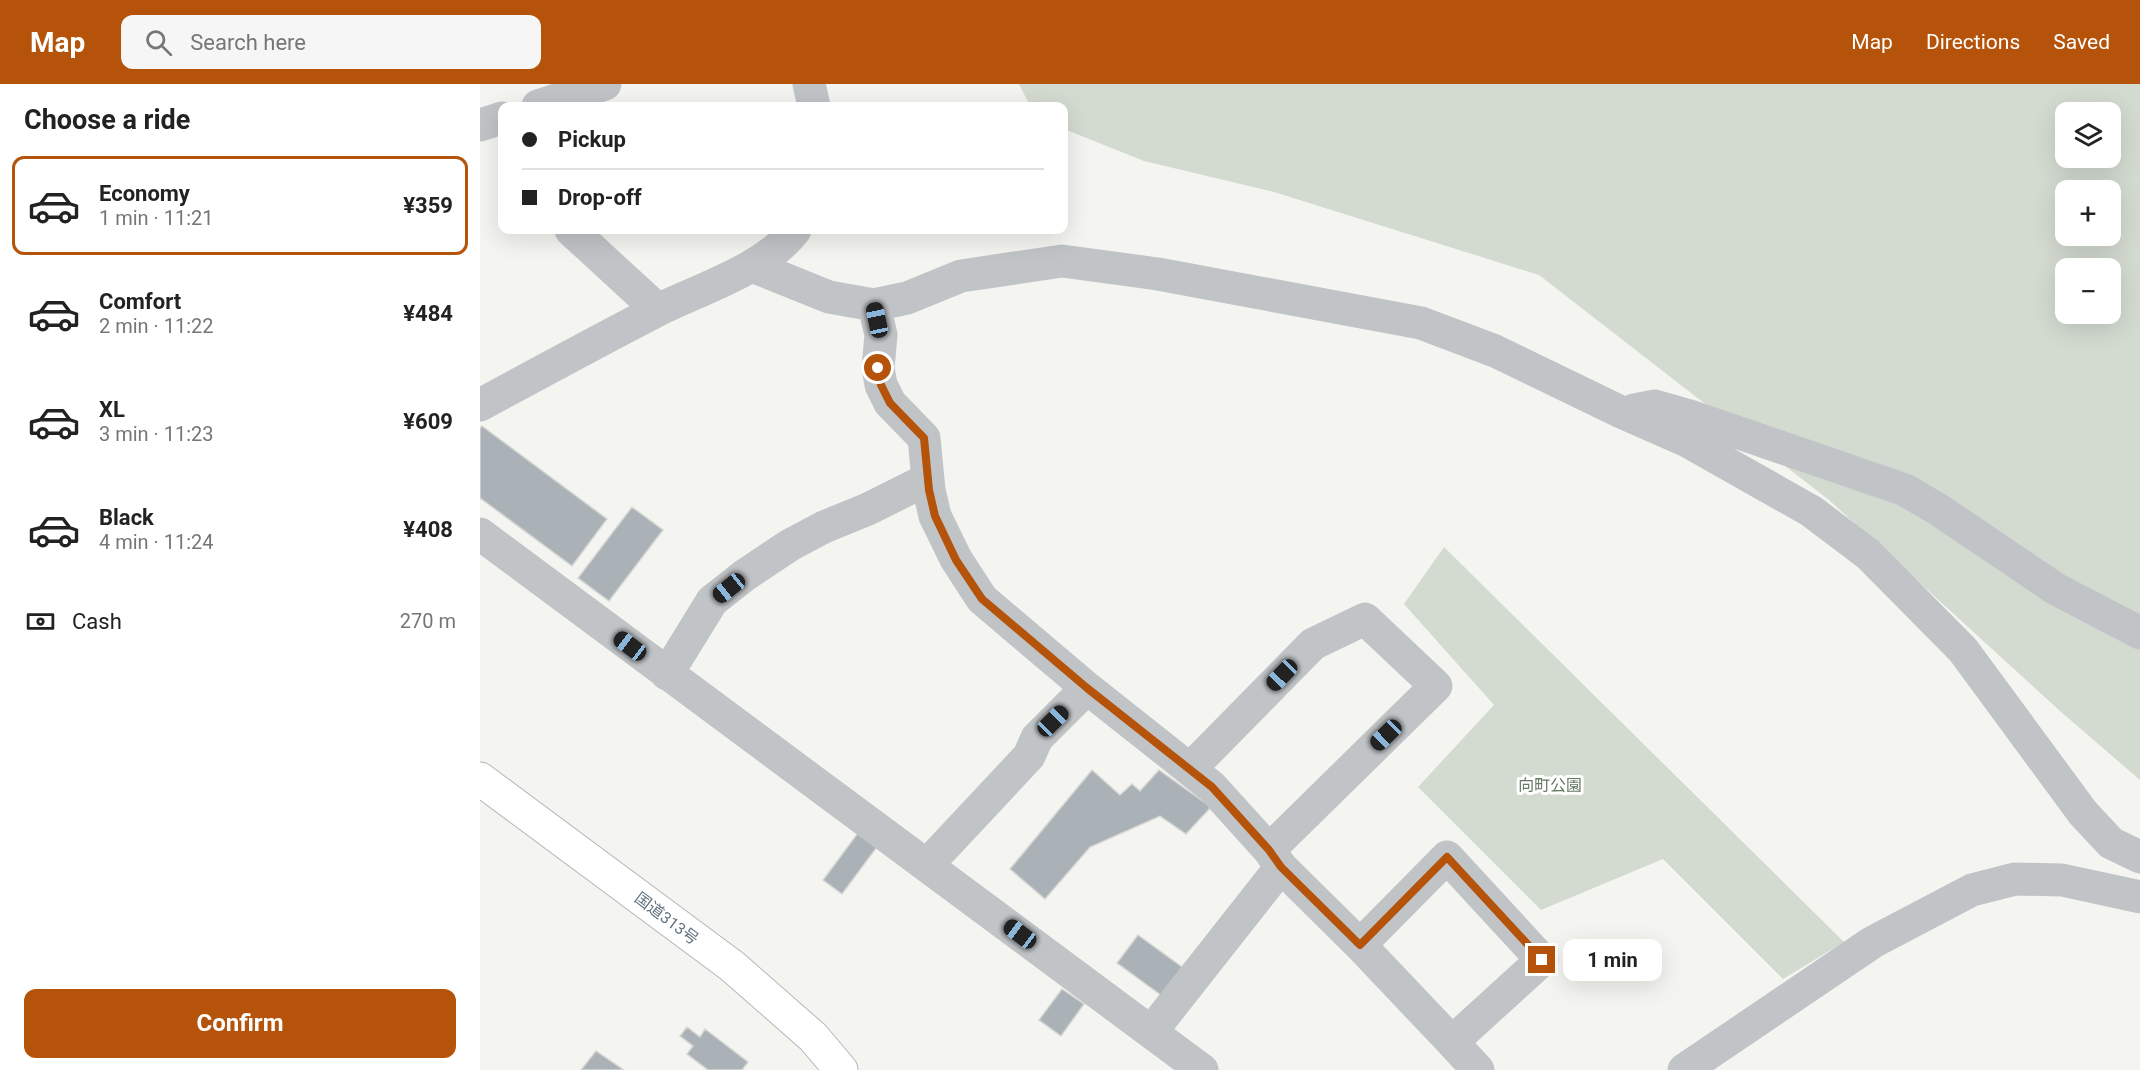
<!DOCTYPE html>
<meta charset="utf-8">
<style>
body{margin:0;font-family:Roboto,"Noto Sans JP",sans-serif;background:#f6f6f6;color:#222;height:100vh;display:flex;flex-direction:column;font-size:22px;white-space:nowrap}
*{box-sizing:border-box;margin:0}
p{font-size:20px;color:#767676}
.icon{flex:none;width:33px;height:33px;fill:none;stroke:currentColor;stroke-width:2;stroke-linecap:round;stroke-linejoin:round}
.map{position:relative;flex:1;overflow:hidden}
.sheet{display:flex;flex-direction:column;background:#fff;width:480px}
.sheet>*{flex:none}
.hud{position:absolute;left:18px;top:18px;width:570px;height:132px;border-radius:12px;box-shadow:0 6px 24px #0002;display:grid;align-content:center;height:132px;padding:0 24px;background:#fff}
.tools{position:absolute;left:1575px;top:18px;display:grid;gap:12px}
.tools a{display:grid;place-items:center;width:66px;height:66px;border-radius:12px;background:#fff;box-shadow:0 6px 24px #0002;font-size:30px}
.end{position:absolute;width:27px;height:27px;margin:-14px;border:8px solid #b45309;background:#fff;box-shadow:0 0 0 3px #fff}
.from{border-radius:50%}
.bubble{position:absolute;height:42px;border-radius:12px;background:#fff;box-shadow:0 6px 24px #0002;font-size:20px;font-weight:700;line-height:42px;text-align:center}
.car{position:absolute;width:18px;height:36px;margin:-18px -9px;border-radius:8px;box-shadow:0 0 4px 2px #0007;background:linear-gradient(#222 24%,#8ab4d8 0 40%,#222 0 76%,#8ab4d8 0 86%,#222 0)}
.hud b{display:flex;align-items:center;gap:21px;height:57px;font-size:22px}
.hud b+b{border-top:2px solid #e0e0e0}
.hud i{width:15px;height:15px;background:#222}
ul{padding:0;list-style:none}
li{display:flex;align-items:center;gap:18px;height:99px;margin:0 12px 9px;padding:0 12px;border:3px solid transparent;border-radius:12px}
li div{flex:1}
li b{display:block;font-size:22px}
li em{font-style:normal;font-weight:700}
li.on{border-color:#b45309}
li>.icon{width:54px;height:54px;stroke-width:1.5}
h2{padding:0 24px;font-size:27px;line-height:72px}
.pay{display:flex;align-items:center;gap:15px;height:66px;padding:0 24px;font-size:22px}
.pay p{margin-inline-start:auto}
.cta{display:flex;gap:12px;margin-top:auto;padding:12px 24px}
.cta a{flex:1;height:69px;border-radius:12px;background:#b45309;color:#fff;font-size:24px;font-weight:700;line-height:69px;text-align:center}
header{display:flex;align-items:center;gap:36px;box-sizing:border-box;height:84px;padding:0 30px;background:#b45309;color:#fff}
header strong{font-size:28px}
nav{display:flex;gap:33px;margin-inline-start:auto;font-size:21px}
.search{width:420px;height:54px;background:#f6f6f6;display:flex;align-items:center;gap:15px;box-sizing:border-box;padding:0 21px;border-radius:12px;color:#767676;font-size:22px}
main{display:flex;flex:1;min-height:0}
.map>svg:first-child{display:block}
.green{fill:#d3dad0;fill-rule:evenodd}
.building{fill:#aab1b7;stroke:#d6d6d3;stroke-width:1.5}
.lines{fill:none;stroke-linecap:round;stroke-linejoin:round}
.highway-casing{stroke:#b3b6b9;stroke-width:35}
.minor{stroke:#c0c4c7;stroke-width:33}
.highway{stroke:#fff;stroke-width:33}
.route{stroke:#b45309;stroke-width:8}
.labels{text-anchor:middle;stroke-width:6;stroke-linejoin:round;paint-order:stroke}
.park-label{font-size:16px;fill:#657962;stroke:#fff}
.street-label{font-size:16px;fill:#637382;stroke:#fff}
</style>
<header>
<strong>Map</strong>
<div class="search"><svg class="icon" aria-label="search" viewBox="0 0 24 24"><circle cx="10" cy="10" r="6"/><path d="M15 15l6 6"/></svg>Search here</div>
<nav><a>Map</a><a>Directions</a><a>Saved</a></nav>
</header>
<main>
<section class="sheet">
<h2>Choose a ride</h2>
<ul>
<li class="on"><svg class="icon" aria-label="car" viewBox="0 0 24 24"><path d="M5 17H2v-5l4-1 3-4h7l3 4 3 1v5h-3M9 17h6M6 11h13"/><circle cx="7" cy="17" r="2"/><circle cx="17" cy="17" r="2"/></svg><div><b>Economy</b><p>1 min · 11:21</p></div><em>¥359</em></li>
<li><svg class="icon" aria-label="car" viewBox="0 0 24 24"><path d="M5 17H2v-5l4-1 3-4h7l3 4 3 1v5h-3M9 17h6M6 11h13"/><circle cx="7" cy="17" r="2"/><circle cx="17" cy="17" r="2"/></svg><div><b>Comfort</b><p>2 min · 11:22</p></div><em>¥484</em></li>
<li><svg class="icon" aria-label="car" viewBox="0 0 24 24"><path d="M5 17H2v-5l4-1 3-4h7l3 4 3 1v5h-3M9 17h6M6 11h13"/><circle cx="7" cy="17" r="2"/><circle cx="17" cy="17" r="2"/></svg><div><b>XL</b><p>3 min · 11:23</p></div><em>¥609</em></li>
<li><svg class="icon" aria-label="car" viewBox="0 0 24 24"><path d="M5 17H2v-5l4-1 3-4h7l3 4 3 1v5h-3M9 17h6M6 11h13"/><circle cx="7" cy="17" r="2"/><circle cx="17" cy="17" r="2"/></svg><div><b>Black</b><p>4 min · 11:24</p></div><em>¥408</em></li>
</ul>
<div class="pay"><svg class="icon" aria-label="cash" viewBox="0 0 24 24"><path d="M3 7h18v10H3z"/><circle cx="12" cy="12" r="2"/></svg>Cash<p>270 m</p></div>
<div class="cta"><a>Confirm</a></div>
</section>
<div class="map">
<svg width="1660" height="986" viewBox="0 0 1660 986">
<rect width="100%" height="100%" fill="#f4f5f0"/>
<path class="green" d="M539,0h1121v696l-80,-69 -231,-211 -290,-225 -265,-83 -130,-31 -80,-32v-23h-34zM1586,28h44v46h-44zM1586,106h44v46h-44zM1586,184h44v46h-44z
M964,463l400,395 -61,37 -120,-120 -122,51 -123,-123 76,-82 -90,-101z"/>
<path class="building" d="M2,342l125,93 -35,47 -92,-68v-70z
M152,423l31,23 -54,71 -31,-23z
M612,686l28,25 12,-11 8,7 19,-21 52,37 -25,27 -26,-18 -70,31 -45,52 -35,-30z
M378,749l19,14 -35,47 -19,-14z
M658,851l44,32 -17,31 -48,-35z
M582,905l22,15 -23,32 -22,-16z
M207,943l13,10 5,-8 43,33 -6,8h-34l-21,-16 6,-8 -13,-10z
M116,967l28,19h-43z"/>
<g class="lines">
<g class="highway-casing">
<path id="highway" d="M0,695l252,187 81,71 28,33"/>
</g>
<path class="minor" d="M329,0l5,22
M58,22l67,-22
M0,41l22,-7
M91,146l87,80
M272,182l77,31 45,8 33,-7 54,-22 101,-15 96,13 263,49 74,28 126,61 66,29 124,70 57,43 95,96 120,163 28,30 29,14
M394,221l7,30 -3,33 3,17 9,18 34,35 5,52 6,26 21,43 26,40 105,89 125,99 57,63 12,17 79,78 87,-88 95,103 -90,82 26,28
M0,321c59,-32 118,-64 178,-95 45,-22 107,-41 137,-80
M1154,326l21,-4 35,10 215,74 34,20 117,79 84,44
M0,450l722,536
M187,590l45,-73 33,-26 45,-30 34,-18 44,-18 60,-30
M710,685l123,-125 52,-25 71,67 -167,164
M447,781l102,-109 8,-18 50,-50
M880,861l92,97
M671,948l130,-165
M1204,986l189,-128 99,-52 43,-11 47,1 78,17"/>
<use href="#highway" class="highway"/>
</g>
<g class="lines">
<path class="route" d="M398,284l3,17 9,18 34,35 5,52 6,26 21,44 26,39 105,89 125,99 57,63 12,17 79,78 87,-88 95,103"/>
</g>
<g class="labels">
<g class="park-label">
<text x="1070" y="707">向町公園</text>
</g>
<g class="street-label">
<text transform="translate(187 834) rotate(37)" y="6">国道313号</text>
</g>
</g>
</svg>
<div class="tools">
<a><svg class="icon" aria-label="layers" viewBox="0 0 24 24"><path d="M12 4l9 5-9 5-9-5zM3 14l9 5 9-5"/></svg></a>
<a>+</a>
<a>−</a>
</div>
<i class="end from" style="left:398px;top:284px"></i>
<i class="end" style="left:1062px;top:876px"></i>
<div class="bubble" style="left:1083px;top:855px;width:99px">1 min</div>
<i class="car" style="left:397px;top:236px;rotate:348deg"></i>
<i class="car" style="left:249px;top:504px;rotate:231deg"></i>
<i class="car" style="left:150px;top:562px;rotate:307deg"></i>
<i class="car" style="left:802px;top:591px;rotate:224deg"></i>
<i class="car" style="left:573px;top:637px;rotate:45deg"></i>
<i class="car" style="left:906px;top:651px;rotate:226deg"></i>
<i class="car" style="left:540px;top:850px;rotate:307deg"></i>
<div class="hud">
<b><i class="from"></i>Pickup</b>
<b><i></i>Drop-off</b>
</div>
</div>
</main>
